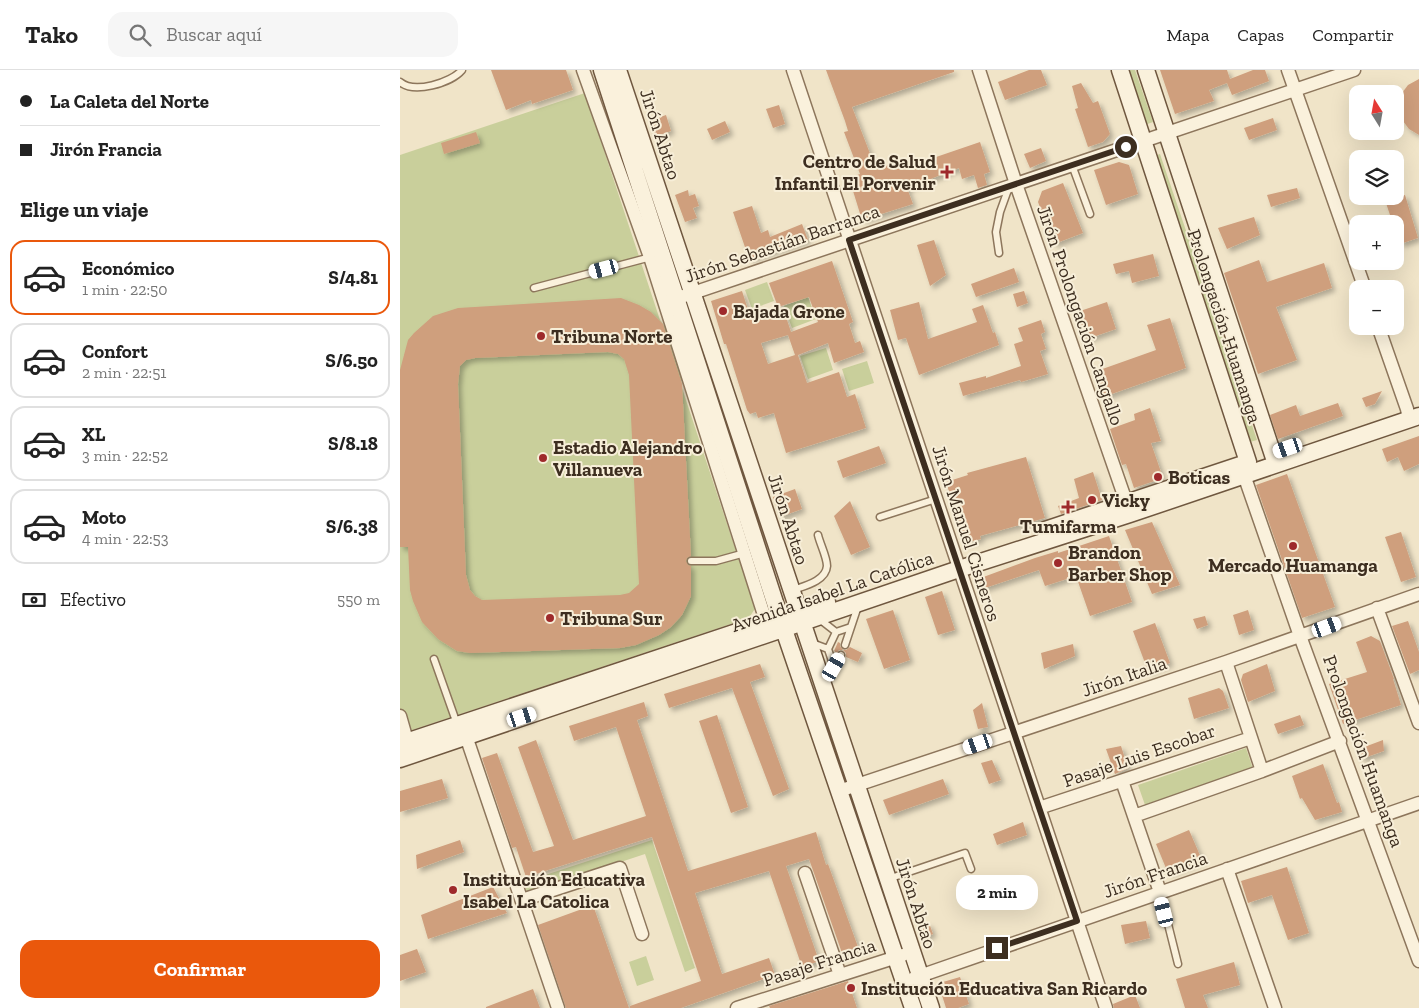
<!DOCTYPE html>
<html lang="es">
<meta charset="utf-8">
<style>
body{margin:0;font-family:"Zilla Slab",serif;background:#f6f6f6;color:#222;height:100vh;display:flex;flex-direction:column;font-size:19px;white-space:nowrap}
*{box-sizing:border-box;margin:0}
p{font-size:16px;color:#767676}
.icon{flex:none;width:28px;height:28px;fill:none;stroke:currentColor;stroke-width:2;stroke-linecap:round;stroke-linejoin:round}
.map{position:relative;flex:1;overflow:hidden}
.panel{display:flex;flex-direction:column;background:#fff;width:400px}
.panel>*{flex:none}
.guide{display:grid;align-content:center;height:110px;padding:0 20px;background:#fff}
.needle{width:32px;rotate:349deg}
.buttons{position:absolute;left:949px;top:15px;display:grid;gap:10px}
.buttons a{display:grid;place-items:center;width:55px;height:55px;border-radius:10px;background:#fff;box-shadow:0 5px 20px #0002;font-size:25px}
.end{position:absolute;width:22px;height:22px;margin:-11px;border:6px solid #3d2e20;background:#fff;box-shadow:0 0 0 2px #fff}
.from{border-radius:50%}
.bubble{position:absolute;height:35px;border-radius:15px;background:#fff;box-shadow:0 5px 20px #0002;font-size:16px;font-weight:700;line-height:35px;text-align:center}
.car{position:absolute;width:15px;height:30px;margin:-15px -8px;border-radius:6px;box-shadow:0 0 4px 1px #0007;background:linear-gradient(#fff 24%,#345 0 40%,#fff 0 76%,#345 0 86%,#fff 0)}
.guide b{display:flex;align-items:center;gap:18px;height:48px;font-size:19px}
.guide b+b{border-top:1px solid #e0e0e0}
.guide i{width:12px;height:12px;background:#222}
ul{padding:0;list-style:none}
li{display:flex;align-items:center;gap:15px;height:75px;margin:0 10px 8px;padding:0 10px;border:2px solid #e0e0e0;border-radius:15px}
li div{flex:1}
li b{display:block;font-size:19px}
li em{font-style:normal;font-weight:700}
li.on{border-color:#ea580c}
li>.icon{width:45px;height:45px;stroke-width:1.5}
h2{padding:0 20px;font-size:22px;line-height:60px}
.pay{display:flex;align-items:center;gap:12px;height:55px;padding:0 20px;font-size:19px}
.pay p{margin-inline-start:auto}
.primary-button{display:flex;gap:10px;margin-top:auto;padding:10px 20px}
.primary-button a{flex:1;height:58px;border-radius:15px;background:#ea580c;color:#fff;font-size:20px;font-weight:700;line-height:58px;text-align:center}
header{display:flex;align-items:center;gap:30px;box-sizing:border-box;height:70px;padding:0 25px;background:#fff;border-bottom:1px solid #e0e0e0}
header strong{font-size:24px}
nav{display:flex;gap:28px;margin-inline-start:auto;font-size:18px}
.search{width:350px;height:45px;background:#f6f6f6;display:flex;align-items:center;gap:12px;box-sizing:border-box;padding:0 18px;border-radius:15px;color:#767676;font-size:19px}
main{display:flex;flex:1;min-height:0}
.map>svg:first-child{display:block}
.green{fill:#c9cf9b}
.building{fill:#cf9f7d;fill-rule:evenodd;filter:url(#shadow)}
.lines{fill:none;stroke-linecap:round;stroke-linejoin:round}
.lane-casing{stroke:#8d765c;stroke-width:9}
.street-casing{stroke:#8d765c;stroke-width:15}
.secondary-casing{stroke:#6f573f;stroke-width:19}
.lane{stroke:#faf1dc;stroke-width:6}
.street{stroke:#faf1dc;stroke-width:12}
.secondary{stroke:#faf1dc;stroke-width:16}
.route{stroke:#3d2e20;stroke-width:6}
.poi-dot{fill:#9e2a2b;stroke:#f7eed8;stroke-width:2}
.labels{text-anchor:middle;stroke-width:4;stroke-linejoin:round;paint-order:stroke}
.street-label{font-size:19px;fill:#3d2e20;stroke:#f7eed8}
.poi-label{font-size:19px;font-weight:bold;fill:#3d2e20;stroke:#f7eed8;text-anchor:start}
</style>
<header>
<strong>Tako</strong>
<div class="search"><svg class="icon" aria-label="search" viewBox="0 0 24 24"><circle cx="10" cy="10" r="6"/><path d="M15 15l6 6"/></svg>Buscar aquí</div>
<nav><a>Mapa</a><a>Capas</a><a>Compartir</a></nav>
</header>
<main>
<section class="panel">
<div class="guide">
<b><i class="from"></i>La Caleta del Norte</b>
<b><i></i>Jirón Francia</b>
</div>
<h2>Elige un viaje</h2>
<ul>
<li class="on"><svg class="icon" aria-label="car" viewBox="0 0 24 24"><path d="M5 17H2v-5l4-1 3-4h7l3 4 3 1v5h-3M9 17h6M6 11h13"/><circle cx="7" cy="17" r="2"/><circle cx="17" cy="17" r="2"/></svg><div><b>Económico</b><p>1 min · 22:50</p></div><em>S/4.81</em></li>
<li><svg class="icon" aria-label="car" viewBox="0 0 24 24"><path d="M5 17H2v-5l4-1 3-4h7l3 4 3 1v5h-3M9 17h6M6 11h13"/><circle cx="7" cy="17" r="2"/><circle cx="17" cy="17" r="2"/></svg><div><b>Confort</b><p>2 min · 22:51</p></div><em>S/6.50</em></li>
<li><svg class="icon" aria-label="car" viewBox="0 0 24 24"><path d="M5 17H2v-5l4-1 3-4h7l3 4 3 1v5h-3M9 17h6M6 11h13"/><circle cx="7" cy="17" r="2"/><circle cx="17" cy="17" r="2"/></svg><div><b>XL</b><p>3 min · 22:52</p></div><em>S/8.18</em></li>
<li><svg class="icon" aria-label="car" viewBox="0 0 24 24"><path d="M5 17H2v-5l4-1 3-4h7l3 4 3 1v5h-3M9 17h6M6 11h13"/><circle cx="7" cy="17" r="2"/><circle cx="17" cy="17" r="2"/></svg><div><b>Moto</b><p>4 min · 22:53</p></div><em>S/6.38</em></li>
</ul>
<div class="pay"><svg class="icon" aria-label="cash" viewBox="0 0 24 24"><path d="M3 7h18v10H3z"/><circle cx="12" cy="12" r="2"/></svg>Efectivo<p>550 m</p></div>
<div class="primary-button"><a>Confirmar</a></div>
</section>
<div class="map">
<svg width="1019" height="938" viewBox="0 0 1019 938">
<defs>
<filter id="shadow"><feDropShadow dx="3.5" dy="3.5" stdDeviation="2.5" flood-color="#0004"/></filter>
</defs>
<rect width="100%" height="100%" fill="#f0e4c8"/>
<path class="green" d="M720,0h15l18,52 -14,5z
M185,23l75,227c15,18 21,45 22,68l55,166 19,53 -7,11 -349,116v-579z
M760,84l97,286 -11,3 -97,-285z
M367,212l7,19 -22,8 -7,-19z
M408,227l8,22 -24,9 -8,-22z
M426,278l7,22 -25,9 -8,-23z
M467,291l7,22 -25,8 -7,-22z
M846,678l7,21 -108,36 -7,-20z
M252,770l43,128 -10,4 -40,-118 -118,39 -3,-11z
M246,886l8,24 -17,6 -8,-24z"/>
<path class="building" d="M91,0h75l7,20 -41,14 -1,-4 -25,10z
M426,0h128v2l-102,35 24,62 22,-7 3,7 79,-27 10,30 -6,2 3,11 -9,3 -4,-13 -12,4 -3,-11 -52,20 6,16 -51,16 -13,-42 11,-4 -16,-42 4,-1 -3,-10z
M629,0h12l6,15 -42,15 -7,-18z
M760,0h67l3,9 23,-9h12l4,11 -37,14 -5,-12 -18,7 5,11 -39,13z
M1019,9v56l-10,-6 -6,-8 -4,-9v-10l3,-9 6,-8z
M681,13l12,20 5,-2 12,33 -7,8 -15,5 -13,-38 3,-1 -6,-22z
M379,35l6,19 -12,4 -7,-19z
M266,45l5,16 -17,6 -5,-16z
M873,48l4,12 -28,10 -5,-12z
M325,51l5,11 -18,8 -5,-11z
M76,62l4,11 -36,11 -3,-11z
M641,78l5,13 -16,7 -6,-14z
M719,92l10,3 9,29 -32,11 -12,-35z
M663,113l20,50 -29,11 -16,-42 4,-11z
M897,118l3,10 -29,9 -4,-12z
M288,120l1,6 6,-2 4,12 -6,2 4,10 -12,4 -10,-27z
M1005,125l13,43 -18,6 -5,-20h-2l-8,-24z
M352,136l9,27 7,-3 2,7 32,-13 6,16 -59,19 -16,-47z
M854,147l6,18 -33,14 -9,-21z
M534,170l12,35 -16,11 -13,-41z
M753,184l6,22 -27,7 -3,-12 -13,3 -3,-10z
M859,190l8,22 57,-19 8,25 -56,19 21,53 -39,14 -34,-101z
M432,191l21,61 -4,2 6,19 5,-2 4,11 -30,11 -6,-20 -30,12 9,28 32,-11 8,25 8,-3 11,34 -80,25 -12,-40 -16,5 -2,-6 -6,2 -3,-4 -21,-66h-2l-13,-43 31,-10 9,28 32,-11 8,24 27,-10 -9,-25 -31,10 -9,-24zM388,265l7,20 -27,9 -7,-21z
M614,198l5,14 -43,15 -5,-13z
M624,221l4,12 -11,4 -4,-13z
M221,228l18,7 12,7 12,12 19,60 9,172 -4,2 -1,3 2,4 3,1v30l-9,19 -11,12 -12,8 -23,10 -16,3 -150,5 -13,-2 -19,-12 -16,-17 -9,-21 -3,-11 -2,-43h-8v-177l8,-30 6,-7 19,-17 25,-8zM208,282l10,2 6,5 5,16 10,209 -10,9 -9,2 -138,5 -7,-4 -5,-6 -4,-15 -8,-191 2,-18 6,-6 9,-2z
M519,232l9,37 49,-17 -5,-13 11,-4 10,28 2,-1 4,13 -80,30 -13,-37 -8,2 -8,-30z
M707,232l9,27 -29,10 -10,-27z
M770,248l16,50 -83,29 -9,-25 62,-22 -9,-25z
M641,250l4,12 -4,2 5,15 -6,2 8,23 -27,8 -1,-2 -57,16 -4,-13 27,-7v2l35,-12 -7,-22 9,-3 -5,-13z
M982,321l-7,13 -9,3 -4,-9z
M938,333l5,13 -65,23 -8,-24 26,-10 4,11z
M750,338l11,33 -10,2 12,35 -29,10 -8,-24 -4,1 -12,-36 25,-9 -1,-6z
M1019,366v28l-15,7 -6,-14 -11,5 -5,-13z
M479,376l7,17 -43,15 -6,-17z
M626,387l19,61 -65,18 1,3 -16,4 -19,-61 22,-7 -1,-2z
M693,402l9,28 -41,14 -3,-8 21,-8 -5,-19z
M887,404l48,133 -33,11 -46,-133z
M395,419l7,20 -22,8 -7,-20z
M450,431l20,46 -19,8 -17,-39z
M752,452l28,63 -28,9 -27,-64z
M1001,462l15,45 -15,5 -16,-45z
M709,466l23,66 -42,14 -14,-40 -31,10 -6,-16 -57,19 -4,-10 57,-21 23,-7v2z
M542,521l13,39 -17,5 -13,-38z
M493,540l17,50 -26,9 -18,-50z
M848,540l6,20 -15,5 -6,-20z
M805,546l3,9 -11,4 -4,-10z
M1008,551l11,31v18l-9,4 -18,-48z
M755,553l15,40 -22,8 -15,-40z
M971,566l9,5 14,38h-1l8,26 -58,19 -14,-40 38,-12 -11,-30z
M438,572l2,1v3l3,4h3l4,-3 12,6 -4,9 -12,-5v-4l-3,-3h-4l-2,3 -3,-2z
M673,574l2,12 -31,13 -3,-16z
M360,594l5,13 -15,5 39,107 -16,7 -41,-108 -63,20 -5,-14z
M867,594l8,27 -27,11 -7,-22 2,-6z
M819,618l4,3 6,17 -35,11 -6,-21z
M244,632l4,14 -11,4 51,151 128,-39 10,33 2,-1 30,83 -16,6 -33,-94 -23,7 33,95 -17,6 -33,-96 -74,22 27,81 47,-16 6,17 -94,33h-51v-2l71,-25 -49,-144 -126,40 -10,-30 -4,1 -30,-90 15,-5 36,99 21,-6 -36,-99 18,-7 37,100 73,-24 -30,-89 -42,14 -5,-15z
M582,633l6,24 -10,2 -5,-19z
M317,645l31,92 -17,6 -32,-92z
M900,645l4,10 -26,9 -4,-10z
M983,670l1,11 -23,8 -2,-10z
M721,676l7,22 -13,6 -9,-25z
M592,690l9,20 -12,4 -8,-21z
M923,694l14,39 2,-1 3,10 -27,8 -13,-22 -2,1 -8,-23z
M42,709l6,19 -48,14v-21z
M543,709l6,15 -60,21 -6,-15z
M623,752l4,13 -30,10 -4,-11z
M789,760l13,30 -34,13 -12,-29z
M60,770l4,12 -47,17 -1,-14z
M887,797l22,66 -21,7 -16,-45 -24,8 -7,-22z
M93,817l14,26 -79,26 -7,-24z
M193,835l36,103h-63l-28,-83z
M746,851l4,17 -25,6 -4,-19z
M529,853l4,11 -11,4 -4,-11z
M17,879l9,23 -26,9v-26z
M834,892l6,23 -37,10 5,13h-23l-9,-29z
M560,907l9,27 -11,4h-12l-6,-19 3,-7z
M448,911l9,27h-87l-1,-2z
M133,919l7,19h-54v-1z
M735,925l5,13h-26l-1,-4z"/>
<g class="lines">
<g class="lane-casing">
<path id="lane" d="M0,12c14,12 51,1 62,-12
M672,95l18,49
M599,183l-3,-21 4,-20 9,-25
M134,218l117,-31
M480,447l56,-18
M291,491h25l29,-8
M393,520c11,-4 33,-9 34,-24 0,-9 -7,-22 -9,-31
M418,548l18,14 15,-5
M412,573l16,6 6,18
M445,575l13,-39
M428,579l8,-17
M34,589l23,65
M425,612l16,-27
M488,809l77,-26 6,16
M760,822l18,72"/>
</g>
<g class="street-casing">
<path id="street" d="M183,0l67,187 114,358
M393,0l313,938
M579,0l37,114 113,326
M888,0l77,219
M284,226l670,-226
M978,256l29,83 2,10
M847,397l-3,8 56,161 119,325
M977,538l42,115
M0,646l6,21
M66,666l92,272
M862,701l78,-30
M722,711l38,111
M439,721l387,-129 193,-68
M639,738l212,-70
M734,746l128,-45 -36,-109
M827,799l48,139
M405,803l35,102
M122,830l98,-32 22,66
M514,908l505,-175
M337,938l166,-53"/>
</g>
<g class="secondary-casing">
<path id="secondary" d="M202,0l178,548 133,390
M218,0l313,938
M720,0l128,392
M746,0l130,394
M645,460l195,-65
M0,674l427,-142
M0,689l559,-190 171,-55 289,-98"/>
</g>
<use href="#lane" class="lane"/>
<use href="#street" class="street"/>
<use href="#secondary" class="secondary"/>
</g>
<g class="lines">
<path class="route" d="M597,878l80,-27 -228,-681 277,-93"/>
</g>
<g class="poi-dot">
<path d="M544.5 94.5h5v5h5v5h-5v5h-5v-5h-5v-5h5z"/>
<circle cx="323" cy="241" r="5"/>
<circle cx="141" cy="266" r="5"/>
<circle cx="143" cy="388" r="5"/>
<circle cx="758" cy="407" r="5"/>
<circle cx="692" cy="430" r="5"/>
<path d="M665.5 429.5h5v5h5v5h-5v5h-5v-5h-5v-5h5z"/>
<circle cx="893" cy="476" r="5"/>
<circle cx="658" cy="493" r="5"/>
<circle cx="150" cy="548" r="5"/>
<circle cx="53" cy="820" r="5"/>
<circle cx="451" cy="918" r="5"/>
</g>
<g class="labels">
<g class="street-label">
<text transform="translate(261 64) rotate(72)" y="7">Jirón Abtao</text>
<text transform="translate(382 173) rotate(-19)" y="7">Jirón Sebastián Barranca</text>
<text transform="translate(681 245) rotate(71)" y="7">Jirón Prolongación Cangallo</text>
<text transform="translate(825 256) rotate(72)" y="7">Prolongación Huamanga</text>
<text transform="translate(389 449) rotate(72)" y="7">Jirón Abtao</text>
<text transform="translate(567 463) rotate(72)" y="7">Jirón Manuel Cisneros</text>
<text transform="translate(432 521) rotate(-19)" y="7">Avenida Isabel La Católica</text>
<text transform="translate(724 606) rotate(-19)" y="7">Jirón Italia</text>
<text transform="translate(964 681) rotate(70)" y="7">Prolongación Huamanga</text>
<text transform="translate(739 685) rotate(-19)" y="7">Pasaje Luis Escobar</text>
<text transform="translate(755 804) rotate(-19)" y="7">Jirón Francia</text>
<text transform="translate(517 833) rotate(72)" y="7">Jirón Abtao</text>
<text transform="translate(419 892) rotate(-18)" y="7">Pasaje Francia</text>
</g>
<g class="poi-label">
<text x="536" y="98" text-anchor="end">Centro de Salud<tspan x="536" dy="22">Infantil El Porvenir</tspan></text>
<text x="333" y="248">Bajada Grone</text>
<text x="151" y="273">Tribuna Norte</text>
<text x="153" y="384">Estadio Alejandro<tspan x="153" dy="22">Villanueva</tspan></text>
<text x="768" y="414">Boticas</text>
<text x="702" y="437">Vicky</text>
<text x="668" y="463" text-anchor="middle">Tumifarma</text>
<text x="668" y="489">Brandon<tspan x="668" dy="22">Barber Shop</tspan></text>
<text x="893" y="502" text-anchor="middle">Mercado Huamanga</text>
<text x="160" y="555">Tribuna Sur</text>
<text x="63" y="816">Institución Educativa<tspan x="63" dy="22">Isabel La Catolica</tspan></text>
<text x="461" y="925">Institución Educativa San Ricardo</text>
</g>
</g>
</svg>
<div class="buttons">
<a><svg class="needle" viewBox="-14 -14 28 28"><path d="M0-13l5 13h-10z" fill="#e53935"/><path d="M0 13l5-13h-10z" fill="#767676"/></svg></a>
<a><svg class="icon" aria-label="layers" viewBox="0 0 24 24"><path d="M12 4l9 5-9 5-9-5zM3 14l9 5 9-5"/></svg></a>
<a>+</a>
<a>−</a>
</div>
<i class="end from" style="left:726px;top:77px"></i>
<i class="end" style="left:597px;top:878px"></i>
<div class="bubble" style="left:556px;top:805px;width:82px">2 min</div>
<i class="car" style="left:204px;top:199px;rotate:255deg"></i>
<i class="car" style="left:888px;top:378px;rotate:251deg"></i>
<i class="car" style="left:927px;top:557px;rotate:70deg"></i>
<i class="car" style="left:434px;top:597px;rotate:30deg"></i>
<i class="car" style="left:122px;top:647px;rotate:72deg"></i>
<i class="car" style="left:578px;top:674px;rotate:251deg"></i>
<i class="car" style="left:764px;top:842px;rotate:346deg"></i>
</div>
</main>
